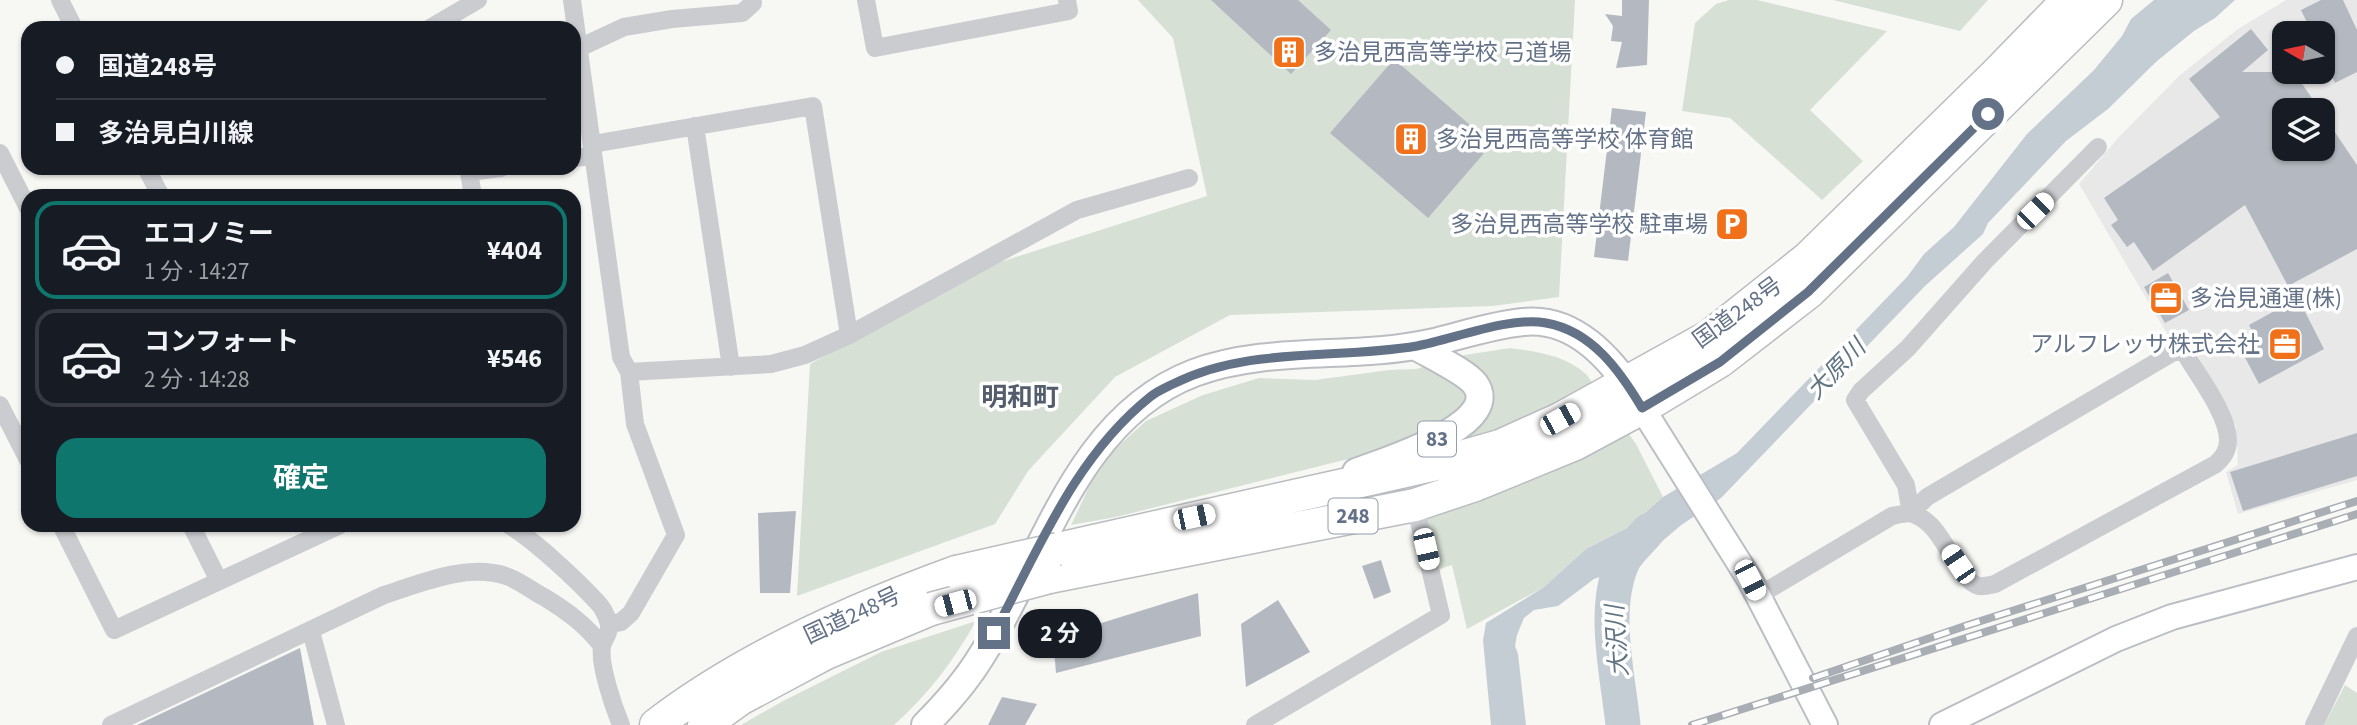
<!DOCTYPE html>
<html lang="ja">
<meta charset="utf-8">
<style>
body{margin:0;font-family:"Source Sans 3","Noto Sans JP",sans-serif;background:#242831;color:#f1f3f6;height:100vh;display:flex;flex-direction:column;font-size:26px;white-space:nowrap}
*{box-sizing:border-box;margin:0}
p{font-size:23px;color:#9ea1a6}
.icon{flex:none;width:38px;height:38px;fill:none;stroke:currentColor;stroke-width:2;stroke-linecap:round;stroke-linejoin:round}
.map{position:relative;flex:1;overflow:hidden}
.panel{position:absolute;left:21px;top:189px;width:560px;height:343px;display:flex;flex-direction:column;background:#171b24;border-radius:21px;box-shadow:0 2px 5px #0004}
.panel>*{flex:none}
.top-card{position:absolute;left:21px;top:21px;width:560px;height:154px;border-radius:21px;box-shadow:0 2px 5px #0004;display:grid;align-content:center;height:154px;padding:0 35px;background:#171b24}
.needle{width:46px;rotate:279deg}
.tools{position:absolute;left:2272px;top:21px;display:grid;gap:14px}
.tools a{display:grid;place-items:center;width:63px;height:63px;border-radius:14px;background:#171b24;box-shadow:0 2px 5px #0004;font-size:35px}
.end{position:absolute;width:32px;height:32px;margin:-16px;border:9px solid #647288;background:#fff;box-shadow:0 0 0 4px #fff}
.from{border-radius:50%}
.bubble{position:absolute;height:49px;border-radius:21px;background:#171b24;box-shadow:0 2px 5px #0004;font-size:23px;font-weight:700;line-height:49px;text-align:center}
.car{position:absolute;width:21px;height:42px;margin:-21px -10px;border-radius:9px;box-shadow:0 0 5px 2px #0007;background:linear-gradient(#fff 24%,#345 0 40%,#fff 0 76%,#345 0 86%,#fff 0)}
.top-card b{display:flex;align-items:center;gap:24px;height:66px;font-size:26px}
.top-card b+b{border-top:2px solid #363941}
.top-card i{width:18px;height:18px;background:#f1f3f6}
ul{padding:12px 0 0;list-style:none}
li{display:flex;align-items:center;gap:21px;height:98px;margin:0 14px 10px;padding:0 21px;border:4px solid #363941;border-radius:21px}
li div{flex:1}
li b{display:block;font-size:26px}
li em{font-style:normal;font-weight:700}
li.selected{border-color:#0f766e}
li>.icon{width:63px;height:63px;stroke-width:1.5}
.primary-button{display:flex;gap:14px;margin-top:auto;padding:14px 35px}
.primary-button a{flex:1;height:80px;border-radius:21px;background:#0f766e;color:#fff;font-size:28px;font-weight:700;line-height:80px;text-align:center}
.map>svg:first-child{display:block}
.built{fill:#e8e8e8;fill-rule:evenodd}
.green{fill:#d7e0d5}
.water{fill:#c5cdd4}
.lines{fill:none;stroke-linecap:round;stroke-linejoin:round}
.river{stroke:#c5cdd4;stroke-width:35}
.building{fill:#b4b9c1}
.secondary-casing{stroke:#bbbfc5;stroke-width:28}
.primary-casing{stroke:#babdc2;stroke-width:30}
.highway-casing{stroke:#b9bcc0;stroke-width:35}
.street{stroke:#caccd0;stroke-width:18}
.secondary{stroke:#fff;stroke-width:24}
.primary{stroke:#fff;stroke-width:26}
.highway{stroke:#fff;stroke-width:32}
.rail-casing{stroke:#a9adb4;stroke-width:8}
.rail{stroke:#fff;stroke-width:5;stroke-dasharray:16;stroke-linecap:butt}
.highway-bridge-casing{stroke:#b9bcc0;stroke-width:35;stroke-linecap:butt}
.highway-bridge{stroke:#fff;stroke-width:32}
.route{stroke:#647288;stroke-width:9}
.labels{text-anchor:middle;stroke-width:7;stroke-linejoin:round;paint-order:stroke}
.shield{fill:#fff;stroke:#929cac;stroke-width:2}
.shield-label{font-size:21px;font-weight:bold;fill:#647288}
.poi-label{font-size:23px;fill:#647288;stroke:#fff;text-anchor:start}
.street-label{font-size:23px;fill:#647288;stroke:#fff}
.water-label{font-size:24px;font-style:italic;fill:#607483;stroke:#fff}
.quarter-label{font-size:26px;font-weight:bold;fill:#535d6c;stroke:#fff}
</style>
<div class="map">
<svg width="2357" height="725" viewBox="0 0 2357 725">
<rect width="100%" height="100%" fill="#f7f8f4"/>
<path class="built" d="M2286,0h71v480l-119,34 -12,-42 12,-7 -2,-39 -52,-96 -15,7 -90,-153 39,-46 61,-62 59,-47zM2284,33h38v39h-38zM2284,110h38v39h-38z"/>
<path class="green" d="M1138,0h437l-16,297 -66,9 -263,9 -115,62 -87,94 -33,53 -198,72 13,-232 184,-100 213,-68 -34,-158z
M1729,0h28l130,31 -77,79 53,51 -41,39 -92,-82 -48,-7 13,-88 21,-19z
M1833,0h155l-28,31z
M1510,348c28,4 54,7 76,26l50,70 27,53 -34,30 -43,22 -42,38 -77,42 -15,-64 -15,5 -33,-125 -288,72 -45,8 19,-40 24,-35 32,-29 57,-26 56,-17 56,2 74,-10 27,-1 49,-14z
M976,621c-22,39 -48,74 -82,104h-153l42,-24 98,-49z
M2345,685l12,8v32h-33z"/>
<path class="water" d="M2154,0h81l-20,18 -21,13 -37,30 -49,48 -42,32 -78,82 -5,11 -58,52 -204,212 -41,28 -28,24 -24,16 -34,13 -36,27 -24,4 -10,8 -7,17 -2,11 3,8 8,71h-35l-8,-85 3,-17 58,-36 42,-38 43,-22 34,-30 74,-44 170,-176 17,-23 30,-27 73,-93 67,-64 28,-34 9,-17z"/>
<g class="lines">
<path class="river" d="M1623,725c-5,-50 -22,-116 0,-164 5,-10 17,-20 25,-30"/>
</g>
<path class="building" d="M1211,0h87l33,30 -40,44z
M1622,0h27l-2,65 -31,3 6,-26 -11,-1 2,-15 -8,-12 17,2z
M2321,0h22l14,30v42l-22,11 -13,-28v-22h-10l-11,-23z
M2251,29l17,21 -26,22h52l26,38h-36v39h38v-36l35,52v84l-69,37 -43,-81 -92,66 -19,-29 -7,5 -16,-22 7,-5 -14,-22 116,-81 -31,-38z
M1394,59l98,85 -64,74 -98,-85z
M1612,108l34,4 -18,149 -34,-4z
M2168,273l21,37 -24,13 -21,-36z
M2298,298l26,51 -65,35 -19,-36 16,-9 -7,-14z
M2357,433v43l-114,35 -13,-39z
M796,511l-6,82h-30l-2,-80z
M1381,560l10,32 -17,7 -12,-33z
M1198,593l3,43 -145,37 -3,-35z
M1278,600l32,52 -64,35 -5,-63z
M300,648l14,77h-177z
M1002,697l35,7 -12,21h-37z"/>
<g class="lines">
<g class="secondary-casing">
<path id="secondary" d="M1642,408l108,172 75,145
M1942,725l174,-86 56,-22 185,-50"/>
</g>
<g class="primary-casing">
<path id="primary" d="M1356,472c25,-10 149,-47 119,-88 -9,-12 -45,-29 -60,-38
M925,725c21,-21 42,-45 57,-70 61,-96 94,-237 212,-282 75,-28 159,-13 236,-30 30,-7 62,-18 93,-21 51,-6 88,37 113,75"/>
</g>
<g class="highway-casing">
<path id="highway" d="M1058,549l379,-85 63,-18 60,-27 150,-83 98,-78 189,-185 71,-73
M1049,577l366,-72 60,-20 100,-41 67,-36 78,-47 89,-69 297,-292
M656,725c87,-67 198,-116 300,-153
M704,725l36,-26 86,-46 105,-44"/>
</g>
<path class="street" d="M60,0l14,28
M572,0l49,357 8,15 6,52 41,111 -45,78 -10,9 -12,2
M866,0l9,48 194,-37 -2,-11
M430,28l48,-28
M579,48l45,-21 48,-8 70,-6 11,-10
M695,126l36,241
M593,144l220,-38 36,229
M0,153l28,55
M574,158l18,-2
M146,168l15,28
M473,196l-4,-24 32,-4
M629,372l142,-8 34,-9 44,-20 228,-125 112,-32
M0,405l28,55
M1911,513l-5,-28 -51,-85 6,-9 47,-43 77,-87 113,-114
M61,525l53,105 226,-105
M191,525l28,56
M509,525c26,16 68,55 89,78 5,5 11,17 11,24 0,8 -6,13 -7,20 -3,18 12,61 19,78
M1758,596l134,-80c6,-1 15,-4 21,-2 31,9 42,65 66,72 4,1 11,-1 16,-2l221,-120c7,-7 12,-13 12,-24 0,-25 -29,-63 -42,-85l-9,-5 -250,147 -16,16
M311,631l25,94
M111,725l273,-130c37,-12 83,-32 122,-19 13,4 26,15 38,21 23,14 42,28 58,49
M1255,725l186,-110 -26,-110
M2314,725l43,-89"/>
<use href="#secondary" class="secondary"/>
<use href="#primary" class="primary"/>
<use href="#highway" class="highway"/>
<g class="rail-casing">
<path id="rail" d="M1813,678l152,-52 392,-125
M1692,725l665,-211"/>
</g>
<use href="#rail" class="rail"/>
<g class="highway-bridge-casing">
<path id="highway-bridge" d="M956,572l102,-23
M931,609l118,-32"/>
</g>
<use href="#highway-bridge" class="highway-bridge"/>
</g>
<g class="lines">
<path class="route" d="M994,633c45,-84 80,-175 156,-236 7,-6 15,-9 23,-13 76,-38 162,-24 244,-38 37,-7 93,-30 129,-23 46,8 74,48 96,85l78,-46 88,-70 180,-178"/>
</g>
<defs>
<g id="building-square" transform="scale(1.75)"><rect x="-9" y="-9" width="18" height="18" rx="4" fill="#f1711b" stroke="#fff"/><path d="M-4-6H4V6H1V3H-1V6H-4ZM-2.5-4.3h1.7v1.8h-1.7ZM.8-4.3h1.7v1.8H.8ZM-2.5-1h1.7V.8h-1.7ZM.8-1h1.7V.8H.8Z" fill="#fff"/></g>
<g id="parking-square" transform="scale(1.75)"><rect x="-9" y="-9" width="18" height="18" rx="4" fill="#f1711b" stroke="#fff"/><path d="M-3.5-5.5H1a3.5 3.5 0 0 1 0 7H-1V5.5H-3.5ZM-1-3.4V-.6H.8a1.4 1.4 0 0 0 0-2.8Z" fill="#fff"/></g>
<g id="office-square" transform="scale(1.75)"><rect x="-9" y="-9" width="18" height="18" rx="4" fill="#f1711b" stroke="#fff"/><path d="M-6-3h4V-5.5h4V-3h4V5H-6ZM-1-4.5V-3h2v-1.5ZM-6 0V1H6V0Z" fill="#fff"/></g>
</defs>
<g fill-rule="evenodd">
<use href="#building-square" x="1289" y="52"/>
<use href="#building-square" x="1411" y="139"/>
<use href="#parking-square" x="1732" y="224"/>
<use href="#office-square" x="2166" y="298"/>
<use href="#office-square" x="2285" y="344"/>
</g>
<g class="labels">
<g class="shield">
<rect x="1418" y="421.5" width="38" height="35" rx="5"/>
<rect x="1328.5" y="498.5" width="49" height="35" rx="5"/>
</g>
<g class="shield-label">
<text x="1437" y="446">83</text>
<text x="1353" y="523">248</text>
</g>
<g class="poi-label">
<text x="1314" y="60">多治見西高等学校 弓道場</text>
<text x="1436" y="147">多治見西高等学校 体育館</text>
<text x="1708" y="232" text-anchor="end">多治見西高等学校 駐車場</text>
<text x="2190" y="306">多治見通運(株)</text>
<text x="2260" y="352" text-anchor="end">アルフレッサ株式会社</text>
</g>
<g class="street-label">
<text transform="translate(1737 312) rotate(-36)" y="8">国道248号</text>
<text transform="translate(852 615) rotate(-25)" y="8">国道248号</text>
</g>
<g class="water-label">
<text transform="translate(1836 369) rotate(-46)" y="8">大原川</text>
<text transform="translate(1617 641) rotate(-94)" y="8">大沢川</text>
</g>
<g class="quarter-label">
<text x="1020" y="406">明和町</text>
</g>
</g>
</svg>
<div class="tools">
<a><svg class="needle" viewBox="-14 -14 28 28"><path d="M0-13l5 13h-10z" fill="#e53935"/><path d="M0 13l5-13h-10z" fill="#9ea1a6"/></svg></a>
<a><svg class="icon" aria-label="layers" viewBox="0 0 24 24"><path d="M12 4l9 5-9 5-9-5zM3 14l9 5 9-5"/></svg></a>
</div>
<i class="end from" style="left:1988px;top:114px"></i>
<i class="end" style="left:994px;top:633px"></i>
<div class="bubble" style="left:1018px;top:609px;width:84px">2 分</div>
<i class="car" style="left:2035px;top:211px;rotate:45deg"></i>
<i class="car" style="left:1560px;top:419px;rotate:61deg"></i>
<i class="car" style="left:1194px;top:517px;rotate:78deg"></i>
<i class="car" style="left:1426px;top:549px;rotate:167deg"></i>
<i class="car" style="left:1958px;top:564px;rotate:326deg"></i>
<i class="car" style="left:1750px;top:580px;rotate:153deg"></i>
<i class="car" style="left:955px;top:603px;rotate:255deg"></i>
<div class="top-card">
<b><i class="from"></i>国道248号</b>
<b><i></i>多治見白川線</b>
</div>
<section class="panel">
<ul>
<li class="selected"><svg class="icon" aria-label="car" viewBox="0 0 24 24"><path d="M5 17H2v-5l4-1 3-4h7l3 4 3 1v5h-3M9 17h6M6 11h13"/><circle cx="7" cy="17" r="2"/><circle cx="17" cy="17" r="2"/></svg><div><b>エコノミー</b><p>1 分 · 14:27</p></div><em>¥404</em></li>
<li><svg class="icon" aria-label="car" viewBox="0 0 24 24"><path d="M5 17H2v-5l4-1 3-4h7l3 4 3 1v5h-3M9 17h6M6 11h13"/><circle cx="7" cy="17" r="2"/><circle cx="17" cy="17" r="2"/></svg><div><b>コンフォート</b><p>2 分 · 14:28</p></div><em>¥546</em></li>
</ul>
<div class="primary-button"><a>確定</a></div>
</section>
</div>
